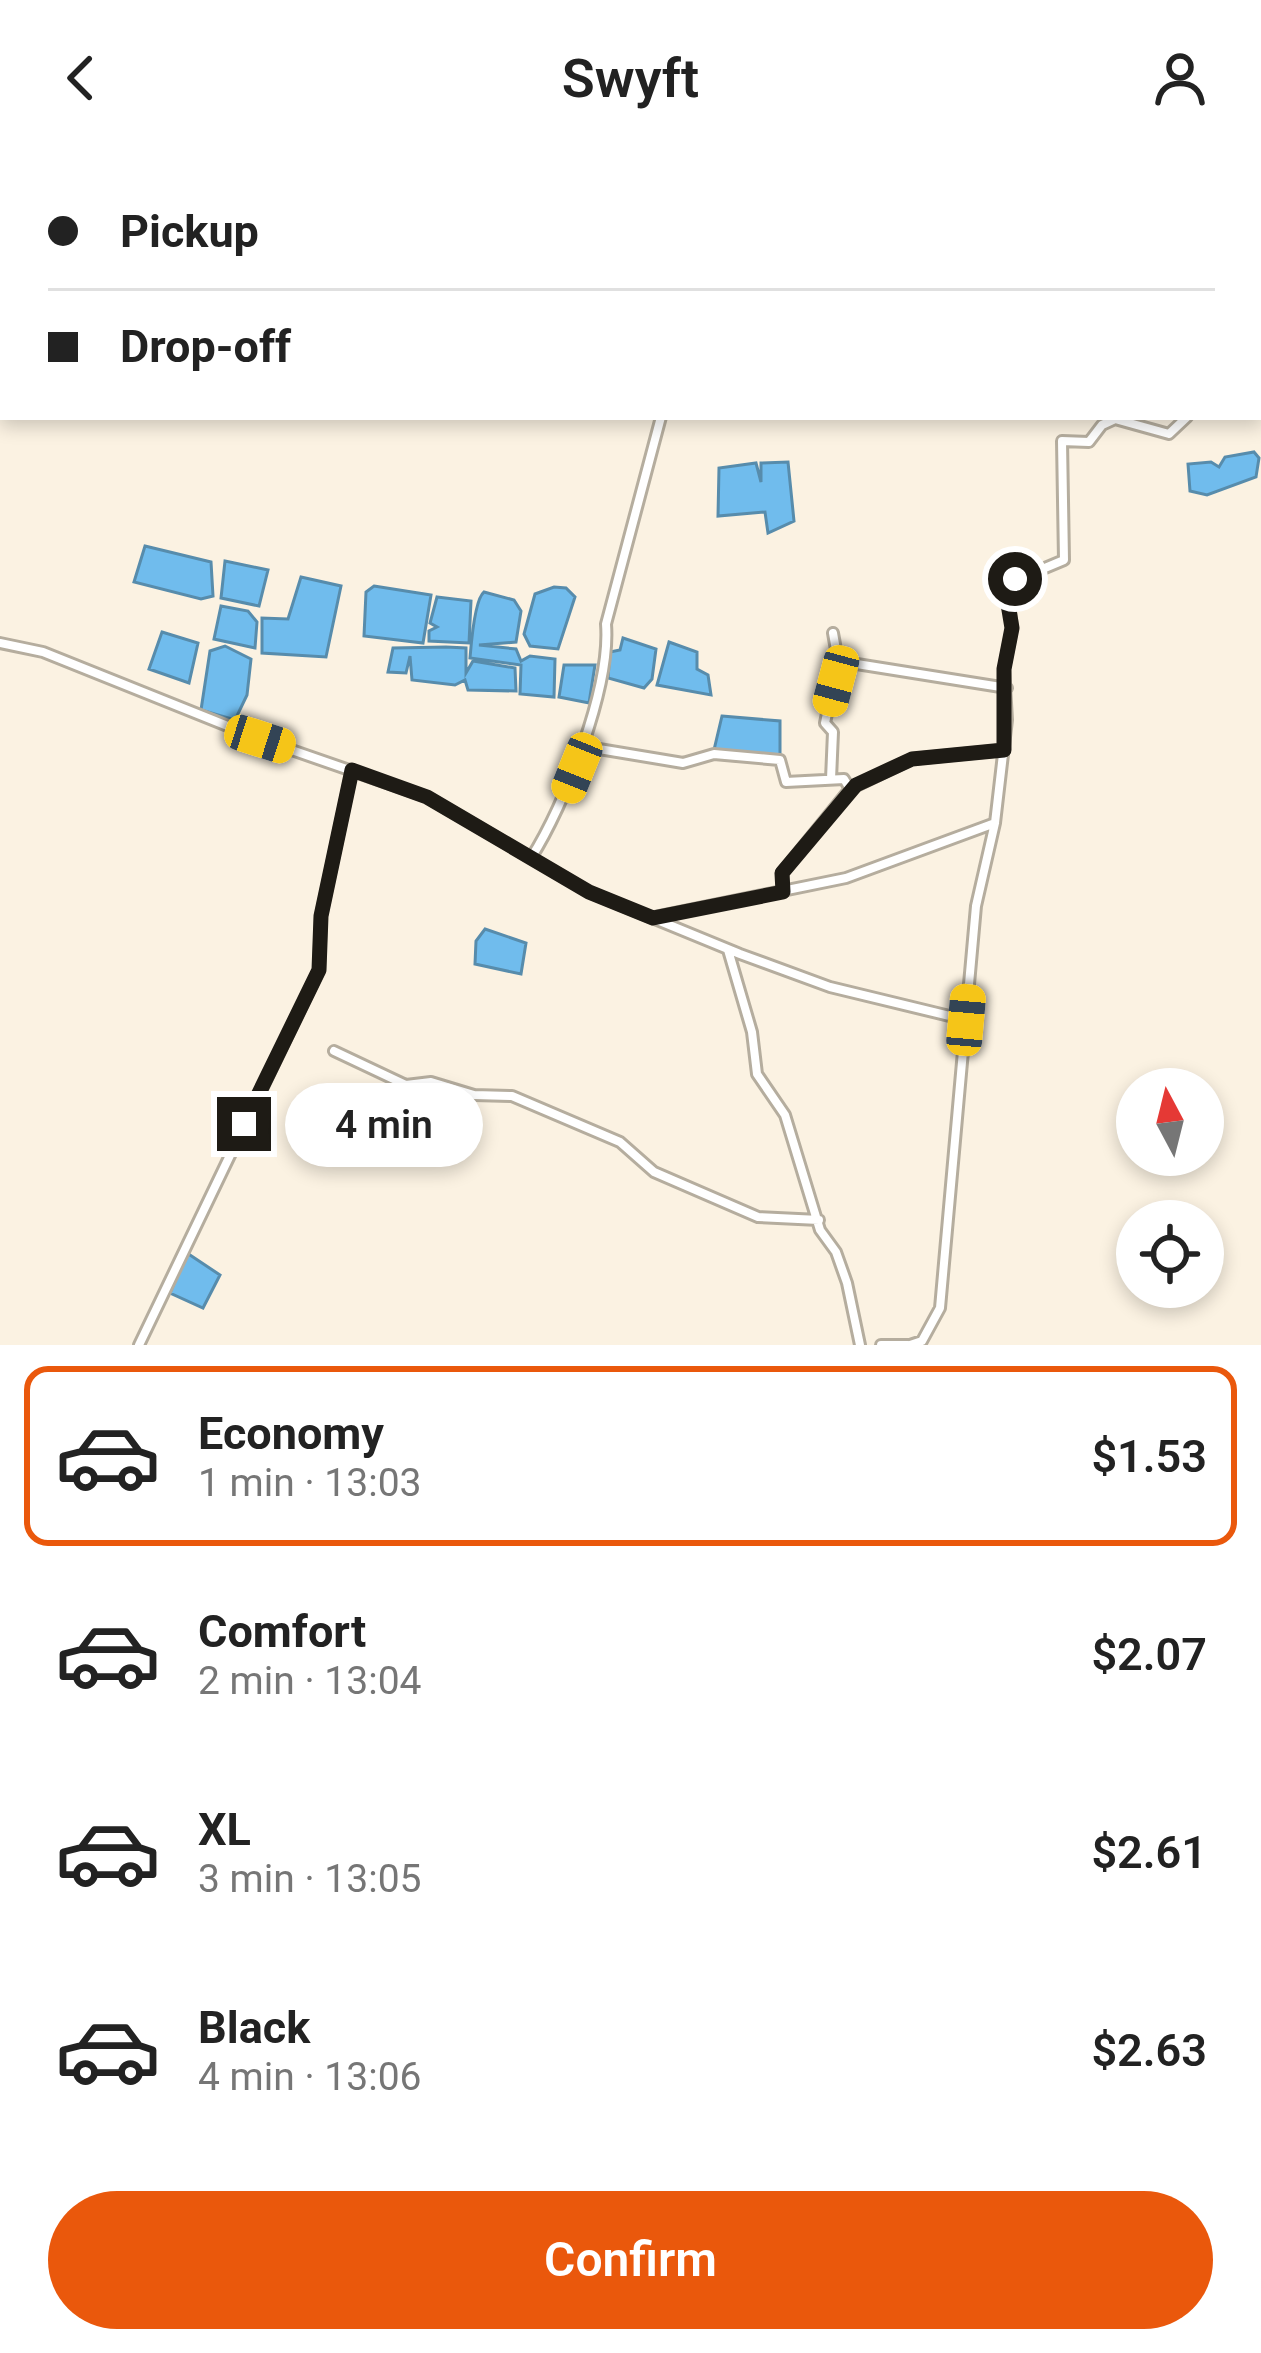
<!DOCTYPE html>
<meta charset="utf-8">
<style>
body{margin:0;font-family:Roboto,sans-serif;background:#f6f6f6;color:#222;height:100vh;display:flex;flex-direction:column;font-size:45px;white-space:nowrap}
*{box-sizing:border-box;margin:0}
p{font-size:39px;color:#767676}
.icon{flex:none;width:66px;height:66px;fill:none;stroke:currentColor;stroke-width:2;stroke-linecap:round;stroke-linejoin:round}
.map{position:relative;height:1189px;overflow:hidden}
.details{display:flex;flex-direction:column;background:#fff;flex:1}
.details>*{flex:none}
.hud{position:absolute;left:0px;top:0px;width:1263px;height:264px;box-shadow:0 6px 18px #0003;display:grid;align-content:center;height:264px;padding:0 48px;background:#fff}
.needle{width:78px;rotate:353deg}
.controls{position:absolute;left:1116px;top:912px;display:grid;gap:24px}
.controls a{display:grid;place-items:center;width:108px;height:108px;border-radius:50%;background:#fff;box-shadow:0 6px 18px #0003;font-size:60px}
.end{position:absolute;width:54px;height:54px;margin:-27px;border:15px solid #1e1b15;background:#fff;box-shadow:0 0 0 6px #fff}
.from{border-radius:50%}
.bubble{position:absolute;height:84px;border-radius:42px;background:#fff;box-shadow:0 6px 18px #0003;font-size:39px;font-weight:600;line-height:84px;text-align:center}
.car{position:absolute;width:36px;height:72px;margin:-36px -18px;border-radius:15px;box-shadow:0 0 9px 3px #0007;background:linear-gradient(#f5c518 24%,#345 0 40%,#f5c518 0 76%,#345 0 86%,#f5c518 0)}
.hud b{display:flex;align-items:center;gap:42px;height:114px;font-size:45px}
.hud b+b{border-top:3px solid #e0e0e0}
.hud i{width:30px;height:30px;background:#222}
ul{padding:21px 0 0;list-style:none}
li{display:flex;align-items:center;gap:36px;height:180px;margin:0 24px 18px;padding:0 24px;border:6px solid transparent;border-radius:24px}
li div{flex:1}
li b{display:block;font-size:45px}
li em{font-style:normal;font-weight:600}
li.on{border-color:#ea580c}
li>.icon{width:108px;height:108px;stroke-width:1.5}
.button{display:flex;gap:24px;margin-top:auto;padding:24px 48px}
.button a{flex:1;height:138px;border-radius:72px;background:#ea580c;color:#fff;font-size:48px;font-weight:600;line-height:138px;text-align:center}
header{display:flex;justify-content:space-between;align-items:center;height:156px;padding:0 48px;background:#fff;font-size:54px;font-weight:600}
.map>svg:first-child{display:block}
.water{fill:#70bced;stroke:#578cac;stroke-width:3}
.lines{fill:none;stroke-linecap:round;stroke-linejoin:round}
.street-casing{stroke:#b5ad9e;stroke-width:14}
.street{stroke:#fff;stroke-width:8}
.route{stroke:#1e1b15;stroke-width:15}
</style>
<header><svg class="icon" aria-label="back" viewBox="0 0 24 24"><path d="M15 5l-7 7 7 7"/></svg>Swyft<svg class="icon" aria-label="person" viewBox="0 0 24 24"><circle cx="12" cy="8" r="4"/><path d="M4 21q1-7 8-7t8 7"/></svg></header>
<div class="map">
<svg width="1261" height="1189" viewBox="0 0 1261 1189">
<rect width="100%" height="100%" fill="#fbf2e2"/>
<path class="water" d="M1254,296l5,6 -3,19 -49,18 -17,-4 -2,-27 23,-2 8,5 6,-10z
M788,306l6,59 -26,12 -3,-21 -47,4 1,-48 37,-5 5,19v-19z
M145,390l66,16 2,34 -12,3 -67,-17z
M225,405l43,9 -9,36 -38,-8z
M301,421l40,9 -15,71 -64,-4v-35l26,1z
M374,430l57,9 -8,48 -59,-7 2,-44z
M554,431l12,1 9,9 -17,52 -28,-3 -6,-12 11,-40z
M484,436l30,8 7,11 -5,31 -37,3 37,4 5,12 9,-5 25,3 -1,38 -34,-3 1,-29 -51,-7c1,-11 4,-58 14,-66z
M437,441l34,4 -2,42 -40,-2v-10l8,-4 -7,-4z
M221,450l27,5 9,11 -2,26 -41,-9z
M162,476l36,11 -9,40 -40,-14z
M623,482l33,11 -4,30 -8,9 -36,-10 2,-26 10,-2z
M669,486l28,10v17l11,6 3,20 -54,-10z
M225,490l26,13 -4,36 -12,25 -34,-10 9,-59z
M446,491l20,1v25l7,-12 42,7 1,23 -48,-1 -3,-10 -10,5 -43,-5 -2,-24 -4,17 -18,-1 5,-24z
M564,509h31l-6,38 -30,-6z
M722,560l58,5v34l-66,-5z
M485,773l41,14 -5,31 -46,-10 1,-23z
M187,1097l33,22 -17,33 -33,-15z"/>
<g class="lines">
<g class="street-casing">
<path id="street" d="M740,3l1,-3
M1260,161l1,1
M0,487l43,9 217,87 167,58 162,95 151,62 90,33 136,33
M838,505l169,27
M581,590l102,17 31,-9 66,6 6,22 58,-3 6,10
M831,623l2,-47 -8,-9 13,-62 -5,-28
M531,702c34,-53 80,-171 75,-234l55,-207
M783,736l-1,-19 68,-84 62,-30 92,-9
M654,761l192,-39 149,-55
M728,794l24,82 5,42 28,41 35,115 16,22 11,31 13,62
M334,895l72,34 25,-3 43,13 38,1 108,46 34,30 104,45 61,3
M139,1189l180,-375 2,-54 31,-146
M881,1189h27
M910,1189l12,-4 18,-33 36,-402 19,-83 12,-103 -3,-51 8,-41 -5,-44 57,-24 -2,-119 27,1 13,-17 13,-6 54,15 18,-17"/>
</g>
<use href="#street" class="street"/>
</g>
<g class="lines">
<path class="route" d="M244,968l75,-154 2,-54 31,-146 75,27 162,95 64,26 130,-26 -1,-19 74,-88 56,-26 92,-9v-81l8,-41 -6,-36 9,-13"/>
</g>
</svg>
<div class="controls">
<a><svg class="needle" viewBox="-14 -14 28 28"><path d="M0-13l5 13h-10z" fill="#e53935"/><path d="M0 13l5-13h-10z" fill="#767676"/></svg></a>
<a><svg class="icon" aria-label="locate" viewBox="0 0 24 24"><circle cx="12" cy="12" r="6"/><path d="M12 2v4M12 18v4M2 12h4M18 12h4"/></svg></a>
</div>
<i class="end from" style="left:1015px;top:423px"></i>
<i class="end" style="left:244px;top:968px"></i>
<div class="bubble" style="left:285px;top:927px;width:198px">4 min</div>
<i class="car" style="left:836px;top:525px;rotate:195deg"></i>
<i class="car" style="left:260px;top:583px;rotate:108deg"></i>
<i class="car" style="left:577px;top:612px;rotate:202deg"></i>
<i class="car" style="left:966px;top:864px;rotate:5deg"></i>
<div class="hud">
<b><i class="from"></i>Pickup</b>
<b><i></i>Drop-off</b>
</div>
</div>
<section class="details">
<ul>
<li class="on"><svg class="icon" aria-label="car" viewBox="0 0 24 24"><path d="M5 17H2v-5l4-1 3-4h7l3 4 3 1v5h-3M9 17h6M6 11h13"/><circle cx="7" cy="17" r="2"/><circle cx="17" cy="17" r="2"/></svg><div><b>Economy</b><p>1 min · 13:03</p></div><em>$1.53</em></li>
<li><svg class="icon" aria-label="car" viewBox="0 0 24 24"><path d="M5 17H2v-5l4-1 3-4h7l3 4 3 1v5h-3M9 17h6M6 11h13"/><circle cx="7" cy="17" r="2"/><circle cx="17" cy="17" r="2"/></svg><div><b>Comfort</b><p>2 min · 13:04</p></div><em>$2.07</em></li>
<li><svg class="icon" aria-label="car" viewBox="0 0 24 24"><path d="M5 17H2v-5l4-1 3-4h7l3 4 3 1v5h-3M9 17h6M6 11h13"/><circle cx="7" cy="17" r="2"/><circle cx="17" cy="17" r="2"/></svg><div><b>XL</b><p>3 min · 13:05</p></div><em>$2.61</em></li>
<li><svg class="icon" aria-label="car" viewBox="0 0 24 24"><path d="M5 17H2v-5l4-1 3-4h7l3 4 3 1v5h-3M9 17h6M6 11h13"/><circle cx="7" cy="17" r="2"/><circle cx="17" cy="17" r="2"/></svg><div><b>Black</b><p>4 min · 13:06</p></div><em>$2.63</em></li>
</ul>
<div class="button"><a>Confirm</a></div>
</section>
